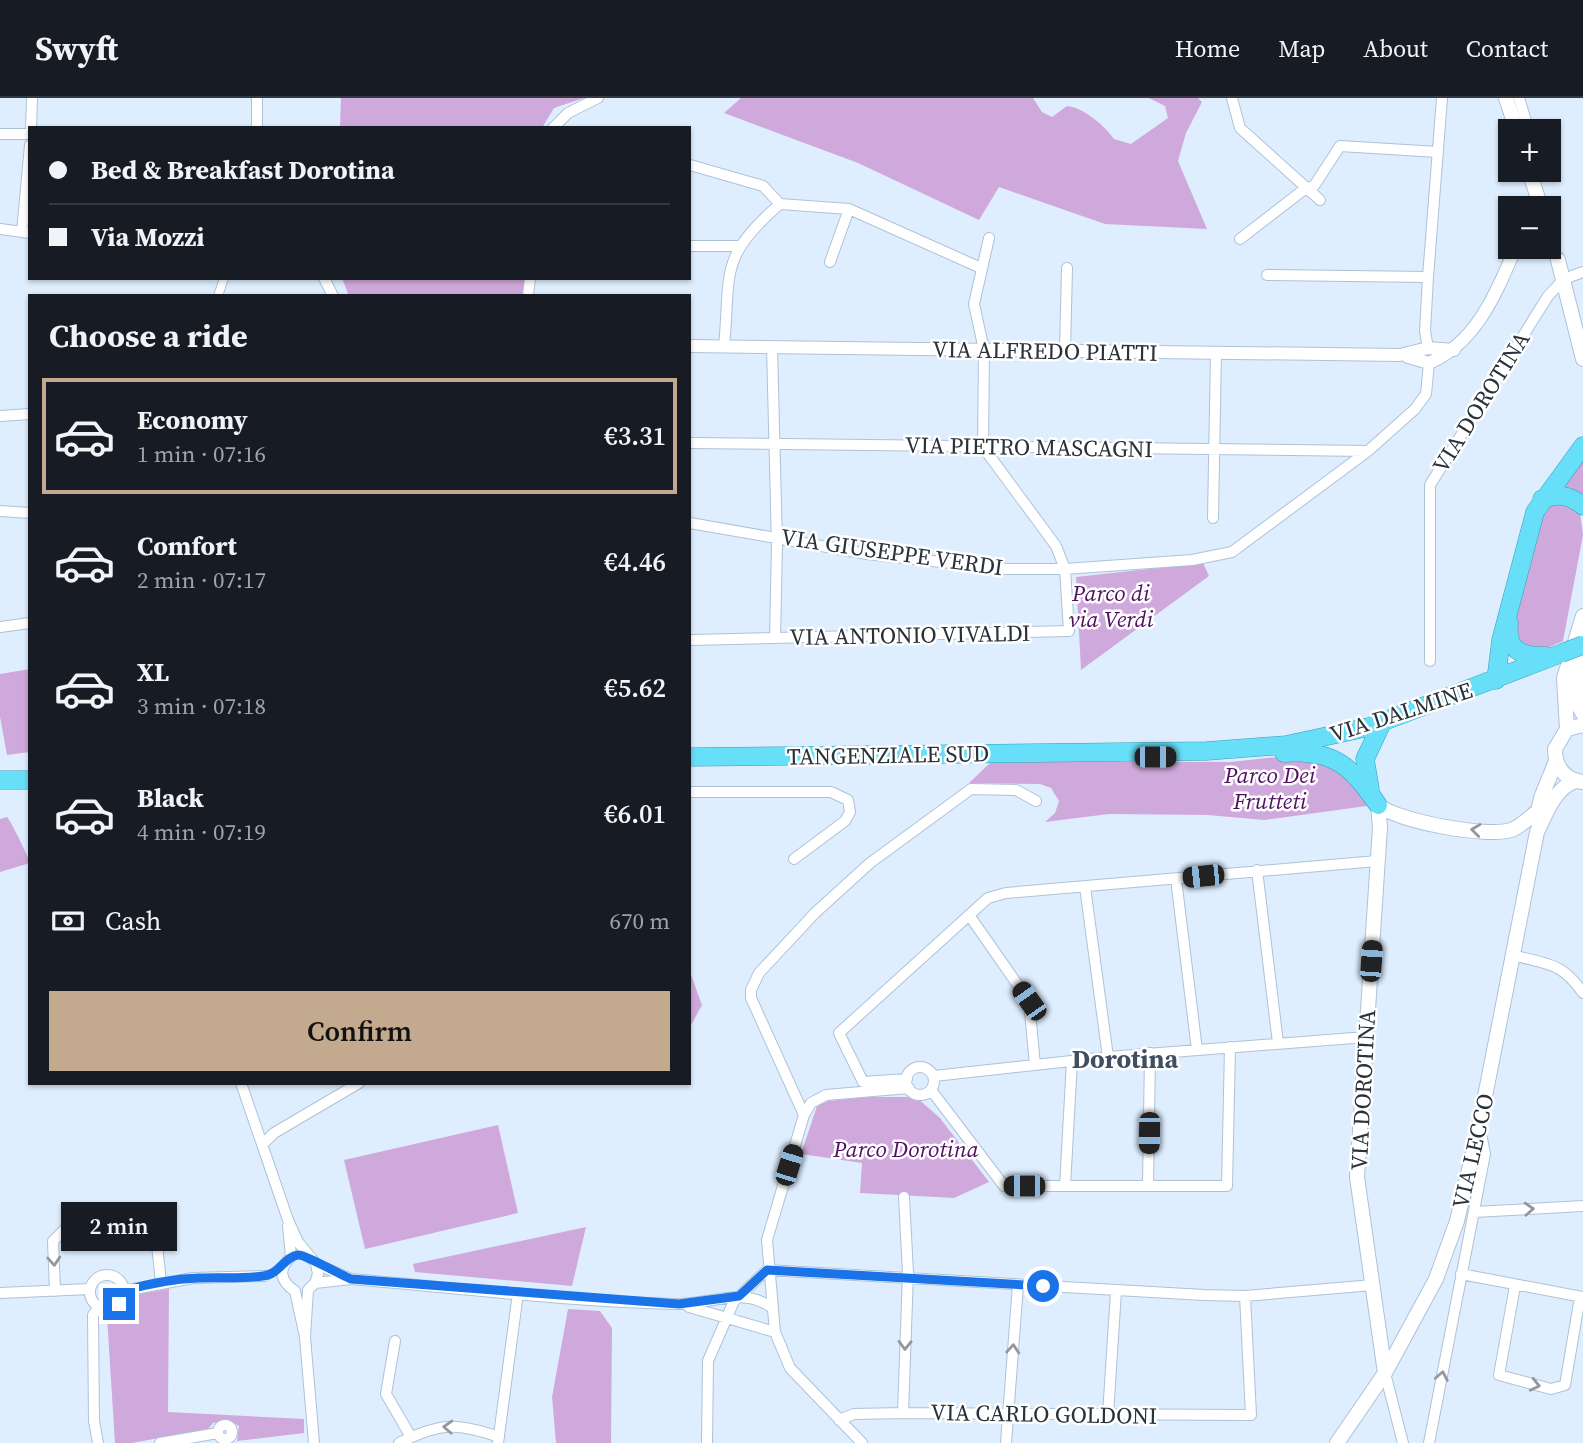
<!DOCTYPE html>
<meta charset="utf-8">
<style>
body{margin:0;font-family:"Source Serif 4",serif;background:#20242c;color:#f1f3f6;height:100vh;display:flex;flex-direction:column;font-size:26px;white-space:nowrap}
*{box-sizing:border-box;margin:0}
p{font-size:23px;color:#9ea1a6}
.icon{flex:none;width:38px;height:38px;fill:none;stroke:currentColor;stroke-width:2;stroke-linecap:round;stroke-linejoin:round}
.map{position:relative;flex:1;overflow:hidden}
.details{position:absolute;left:28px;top:196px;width:663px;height:791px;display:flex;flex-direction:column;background:#171b24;border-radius:0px;box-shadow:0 2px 5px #0004}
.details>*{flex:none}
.hud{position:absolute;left:28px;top:28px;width:663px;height:154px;border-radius:0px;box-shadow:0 2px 5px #0004;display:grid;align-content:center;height:154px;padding:0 21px;background:#171b24}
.controls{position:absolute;left:1498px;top:21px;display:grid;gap:14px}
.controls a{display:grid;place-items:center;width:63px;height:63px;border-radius:0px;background:#171b24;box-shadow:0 2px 5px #0004;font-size:35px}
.end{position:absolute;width:32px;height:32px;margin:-16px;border:9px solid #1a73e8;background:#fff;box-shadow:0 0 0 4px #fff}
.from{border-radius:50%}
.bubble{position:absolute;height:49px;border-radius:0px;background:#171b24;box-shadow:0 2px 5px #0004;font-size:23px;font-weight:600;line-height:49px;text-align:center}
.car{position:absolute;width:21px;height:42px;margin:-21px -10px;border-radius:9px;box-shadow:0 0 5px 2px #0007;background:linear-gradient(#222 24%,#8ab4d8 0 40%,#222 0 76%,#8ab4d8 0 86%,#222 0)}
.hud b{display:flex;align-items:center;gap:24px;height:66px;font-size:26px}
.hud b+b{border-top:2px solid #363941}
.hud i{width:18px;height:18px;background:#f1f3f6}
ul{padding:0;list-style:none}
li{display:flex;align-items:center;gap:21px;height:116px;margin:0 14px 10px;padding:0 7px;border:4px solid transparent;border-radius:0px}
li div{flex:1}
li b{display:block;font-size:26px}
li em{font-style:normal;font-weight:600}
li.current{border-color:#c3a98d}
li>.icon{width:63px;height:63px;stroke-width:1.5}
h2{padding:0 21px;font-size:32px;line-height:84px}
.pay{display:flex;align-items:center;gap:18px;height:77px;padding:0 21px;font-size:26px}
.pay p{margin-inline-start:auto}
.action{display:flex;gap:14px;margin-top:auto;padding:14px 21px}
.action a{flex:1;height:80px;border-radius:0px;background:#c3a98d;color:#111;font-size:28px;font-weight:600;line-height:80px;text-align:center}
header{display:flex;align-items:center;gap:42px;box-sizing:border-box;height:98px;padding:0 35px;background:#171b24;border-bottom:2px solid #363941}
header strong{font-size:33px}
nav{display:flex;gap:38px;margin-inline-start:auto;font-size:24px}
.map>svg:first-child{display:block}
.green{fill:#d0a9dc}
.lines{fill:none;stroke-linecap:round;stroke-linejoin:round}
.secondary-tunnel{stroke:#bac8d7;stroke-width:14;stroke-dasharray:14 7;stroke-linecap:butt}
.pedestrian-casing{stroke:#aec2d6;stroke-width:10}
.minor-casing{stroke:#aec2d6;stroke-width:12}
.tertiary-casing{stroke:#aec2d6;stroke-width:14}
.secondary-casing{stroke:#aec2d6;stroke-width:16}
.trunk-casing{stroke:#399db4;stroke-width:19}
.pedestrian{stroke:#fff;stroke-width:8}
.minor{stroke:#fff;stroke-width:10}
.tertiary{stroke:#fff;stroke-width:12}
.secondary{stroke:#fff;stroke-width:14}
.trunk{stroke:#67dff8;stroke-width:18}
.trunk-bridge-casing{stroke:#399db4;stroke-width:19;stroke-linecap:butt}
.trunk-bridge{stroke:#67dff8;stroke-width:18}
.oneway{stroke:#94989c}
.route{stroke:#1a73e8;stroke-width:9}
.labels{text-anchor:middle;stroke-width:5;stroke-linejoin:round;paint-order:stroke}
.street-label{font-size:23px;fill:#293139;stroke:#fff}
.park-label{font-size:23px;font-style:italic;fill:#510f63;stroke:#fff}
.quarter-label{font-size:26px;font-weight:bold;fill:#3f4f61;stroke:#fff}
</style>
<header>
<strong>Swyft</strong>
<nav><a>Home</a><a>Map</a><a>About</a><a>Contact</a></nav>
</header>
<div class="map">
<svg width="1583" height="1345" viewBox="0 0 1583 1345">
<rect width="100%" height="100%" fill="#deeeff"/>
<path class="green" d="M341,0h243l-30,10 -12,20h-202z
M741,0h292l9,14 10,5 15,-11c16,1 38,20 47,33l17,5 37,-26 -3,-12 -16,-8h49l4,4 -16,31 -8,28 29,68 -102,-5 -106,-37 -20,33 -121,-57 -134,-50z
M342,180h184l-2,18h-175z
M1583,354v46l-26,-7z
M1551,405h15l14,10 3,22 -20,106 -20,9 -17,-3 -8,-9 -4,-18 26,-106z
M1203,465l6,13 -128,94 -5,-93z
M30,571v83l-23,3 -7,-38v-43z
M1287,658c43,2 59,21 87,49l-110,15 -56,-5 -99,-1 -64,8 10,-9 4,-12 -8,-13 -11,-4 -71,-1 23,-22 238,1z
M7,719c3,2 23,43 23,46l-30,9v-53z
M690,874l12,33 -12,22z
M866,999h50l24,21 49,64 -35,16 -94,-5 2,-30 -61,-9 16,-48 11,-5z
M498,1027l20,88 -153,36 -21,-89z
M586,1129l-14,59 -157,-14 -2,-8z
M169,1191l-1,123 136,7v14l-67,8 2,-15 -11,-6 -15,3 -5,6 -76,14h-17l-8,-126 17,-9 8,-13z
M568,1211l32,2 12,17 -1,115h-55l-4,-46z"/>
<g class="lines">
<path class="secondary-tunnel" d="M1550,136l8,26"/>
<g class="pedestrian-casing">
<path id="pedestrian" d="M218,198l6,-18"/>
</g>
<g class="minor-casing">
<path id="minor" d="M1232,0l8,30 80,72
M1519,0l10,33
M31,30l1,-30
M257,30v-30
M553,30l15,-15 30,-15
M0,36h30
M690,67l73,21 17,18 69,5 132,59
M0,131l30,4
M22,134l8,-87
M1240,141l66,-51 8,-2 26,-40 98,6
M690,148h48
M830,164l19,-53
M1267,177l161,2
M324,180l9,18
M528,198l2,-18
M724,249c7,-74 -6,-90 56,-143
M772,249l5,197 -2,94
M1428,250l-3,-17 3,-54 14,-179
M1065,253l2,-83
M0,318l30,-2
M690,345l678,8
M0,413l30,2
M1213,420l3,-166
M690,425l177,31 140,15h58l127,-9 40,-8 136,-101 47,-42 11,-15 3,-31
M0,529l30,-4
M690,542l379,-9 -4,-62 -9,-23 -73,-99 1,-97 -10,-46 15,-66
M1430,563v-176l118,-189 16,-17 19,-7
M690,694h141l17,8 2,12 -5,9 -51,38
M1257,772l21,173
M1176,781l21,171
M1085,789l23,170
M969,817l60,86 6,64
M1513,857c34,10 48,6 70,38
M906 983a14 14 0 1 1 28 0a14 14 0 1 1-28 0Z
M934,978l174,-19 258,-20
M907,981l-44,3 -24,-49 149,-135 18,-5 371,-32
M241,985l47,137 10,22 18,22 2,10 -3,9 -7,7 -3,47
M931,992l73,96h223l3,-139
M804,1017l-53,-117v-8l8,-17 56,-60 55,-50 101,-74 45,1 20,11
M263,1046l11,-11 85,-50
M1065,1088l7,-125
M1148,1088l2,-133
M1474,1114l109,-6
M288,1128l3,31c-14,12 -10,25 4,34l10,46 9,106
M767,1172l437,25 41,1 128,-11
M1461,1176l122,23
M90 1194a17 17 0 1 1 34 0a17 17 0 1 1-34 0Z
M351,1181c108,9 218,23 327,25 33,0 64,-17 93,3
M315,1185l36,-4 -35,-15
M1515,1188l-16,89 52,14 14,-4 15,-88
M55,1193l-2,-50 26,-26 48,-3 29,24 5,46
M123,1193l70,-13 72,-2
M0,1195l90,-4
M689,1209l86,25
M395,1243l-9,53 25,43
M1385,1275l18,70
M903,1315l5,-140 -4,-76
M1108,1317l8,-124
M839,1322l15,-6 49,-1 348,2 -6,-119
M218 1334a7 7 0 1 1 14 0a7 7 0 1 1-14 0Z
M98,1345l-4,-22 -1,-106 6,-8
M160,1345l58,-10
M399,1345c40,-20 57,-21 100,-6
M498,1345l20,-150
M707,1345l1,-82 26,-60 33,-31
M862,1345l-72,-75 -15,-36 -8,-92 37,-125 7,-12 15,-8 83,-7
M1006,1345l12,-158
M1429,1345l56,-289 -5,-25"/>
</g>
<g class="tertiary-casing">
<path id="tertiary" d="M690,248l710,9 28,-7 26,2
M1408,259l21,6c48,-20 68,-72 87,-116"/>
</g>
<g class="secondary-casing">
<path id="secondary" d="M1506,0l11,33
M1529,72l12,38
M1549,133l1,3
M1558,162l25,99
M1578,556v51l5,9
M1567,631l-3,-51 19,-62
M1582,684c-18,-3 -27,-15 -27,-33l12,-20 16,-4
M1378,707l2,22 -23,350 28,196
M1378,707c19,16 109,33 133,25 9,-3 19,-13 27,-19
M1536,722l5,-22 15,-37
M1337,1345l48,-70 51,-94 21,-58 22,-94 58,-295c9,-18 18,-45 39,-51"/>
</g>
<g class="trunk-casing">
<path id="trunk" d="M1542,401c16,-6 28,-4 41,7
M1509,525c-3,28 13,34 38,33
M1496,582l5,-40 34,-128 48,-66
M1284,655c50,-4 67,13 94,52
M690,659l517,-6 79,-6 83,-18 193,-74
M0,682h30
M1370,691l-5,-30 17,-36"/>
</g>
<use href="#pedestrian" class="pedestrian"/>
<use href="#minor" class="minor"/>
<use href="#tertiary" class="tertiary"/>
<use href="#secondary" class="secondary"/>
<use href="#trunk" class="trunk"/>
<g class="trunk-bridge-casing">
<path id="trunk-bridge" d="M1562,555l21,-8"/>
</g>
<use href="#trunk-bridge" class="trunk-bridge"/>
</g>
<defs><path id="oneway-chevron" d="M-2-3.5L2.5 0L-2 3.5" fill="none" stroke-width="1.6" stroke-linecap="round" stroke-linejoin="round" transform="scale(1.75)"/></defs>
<g class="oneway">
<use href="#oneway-chevron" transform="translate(1476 732) rotate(-173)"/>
<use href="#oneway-chevron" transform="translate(1529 1111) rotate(-3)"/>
<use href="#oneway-chevron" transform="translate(54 1163) rotate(86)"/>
<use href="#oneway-chevron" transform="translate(905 1247) rotate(91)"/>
<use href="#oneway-chevron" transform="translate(1013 1251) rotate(-86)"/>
<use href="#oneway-chevron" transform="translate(1442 1278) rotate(-79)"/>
<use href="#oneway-chevron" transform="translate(1535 1287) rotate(13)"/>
<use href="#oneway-chevron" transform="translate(448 1329) rotate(-177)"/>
</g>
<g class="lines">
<path class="route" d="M119,1206l4,-13c24,-7 50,-12 75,-13 21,-1 44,1 65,-2 17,-2 22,-20 35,-21 6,-1 43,20 53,24l328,25 60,-8 28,-26 276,16"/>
</g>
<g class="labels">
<g class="street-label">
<text transform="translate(1045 253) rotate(1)" y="8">VIA ALFREDO PIATTI</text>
<text transform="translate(1481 304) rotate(-58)" y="8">VIA DOROTINA</text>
<text transform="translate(1029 349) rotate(1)" y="8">VIA PIETRO MASCAGNI</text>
<text transform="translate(892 454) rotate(8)" y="8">VIA GIUSEPPE VERDI</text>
<text transform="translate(910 537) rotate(-1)" y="8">VIA ANTONIO VIVALDI</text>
<text transform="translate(1401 614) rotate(-18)" y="8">VIA DALMINE</text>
<text transform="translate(888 657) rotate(-1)" y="8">TANGENZIALE SUD</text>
<text transform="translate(1363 992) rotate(-87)" y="8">VIA DOROTINA</text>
<text transform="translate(1473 1053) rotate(-77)" y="8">VIA LECCO</text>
<text transform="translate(1044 1316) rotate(1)" y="8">VIA CARLO GOLDONI</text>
</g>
<g class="park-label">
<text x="1111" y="503">Parco di<tspan x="1111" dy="26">via Verdi</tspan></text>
<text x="1270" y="685">Parco Dei<tspan x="1270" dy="26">Frutteti</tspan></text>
<text x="906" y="1059">Parco Dorotina</text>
</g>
<g class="quarter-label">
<text x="1125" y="970">Dorotina</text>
</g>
</g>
</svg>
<div class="controls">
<a>+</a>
<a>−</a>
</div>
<i class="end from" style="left:1043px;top:1188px"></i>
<i class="end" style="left:119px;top:1206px"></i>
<div class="bubble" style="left:61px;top:1104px;width:116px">2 min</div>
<i class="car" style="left:1155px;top:659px;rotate:90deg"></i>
<i class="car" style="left:1203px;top:778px;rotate:264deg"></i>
<i class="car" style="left:1371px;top:863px;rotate:4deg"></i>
<i class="car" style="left:1029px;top:903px;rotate:325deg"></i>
<i class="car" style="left:1149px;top:1035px;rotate:181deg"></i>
<i class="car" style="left:789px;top:1067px;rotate:17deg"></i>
<i class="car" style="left:1024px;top:1088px;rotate:270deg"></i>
<div class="hud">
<b><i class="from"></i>Bed &amp; Breakfast Dorotina</b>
<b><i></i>Via Mozzi</b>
</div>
<section class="details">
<h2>Choose a ride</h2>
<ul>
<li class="current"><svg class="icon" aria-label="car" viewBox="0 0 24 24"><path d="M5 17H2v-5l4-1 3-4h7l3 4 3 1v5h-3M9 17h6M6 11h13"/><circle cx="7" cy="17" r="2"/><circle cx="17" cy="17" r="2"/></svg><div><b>Economy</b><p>1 min · 07:16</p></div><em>€3.31</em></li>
<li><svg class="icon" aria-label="car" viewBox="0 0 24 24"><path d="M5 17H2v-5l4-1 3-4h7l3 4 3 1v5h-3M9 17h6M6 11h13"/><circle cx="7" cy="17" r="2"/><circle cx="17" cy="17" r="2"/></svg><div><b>Comfort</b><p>2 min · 07:17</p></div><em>€4.46</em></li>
<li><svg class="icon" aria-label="car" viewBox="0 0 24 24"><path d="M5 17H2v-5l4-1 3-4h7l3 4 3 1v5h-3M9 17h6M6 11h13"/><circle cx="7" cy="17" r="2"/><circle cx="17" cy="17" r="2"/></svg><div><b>XL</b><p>3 min · 07:18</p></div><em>€5.62</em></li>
<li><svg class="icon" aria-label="car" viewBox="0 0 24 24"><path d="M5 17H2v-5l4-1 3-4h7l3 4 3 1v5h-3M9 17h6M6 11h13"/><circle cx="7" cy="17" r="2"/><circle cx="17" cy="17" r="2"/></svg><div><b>Black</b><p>4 min · 07:19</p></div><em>€6.01</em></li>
</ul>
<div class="pay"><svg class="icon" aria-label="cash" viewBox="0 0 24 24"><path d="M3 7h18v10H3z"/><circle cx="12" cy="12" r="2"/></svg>Cash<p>670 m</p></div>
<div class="action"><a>Confirm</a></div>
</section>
</div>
